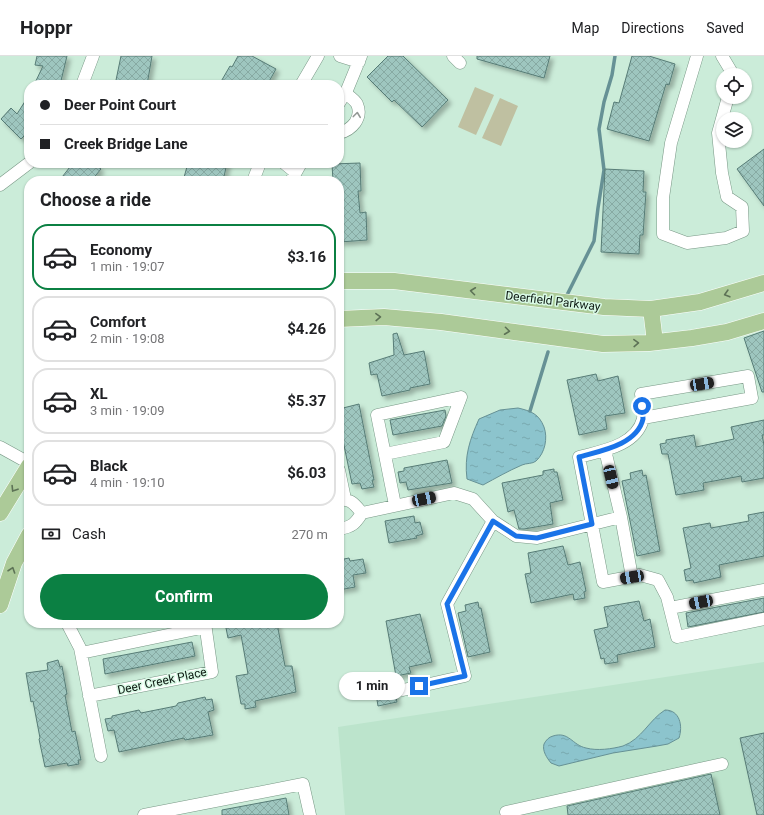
<!DOCTYPE html>
<meta charset="utf-8">
<style>
body{margin:0;font-family:Roboto,sans-serif;background:#f2f2f2;color:#202124;height:100vh;display:flex;flex-direction:column;font-size:15px;white-space:nowrap}
*{box-sizing:border-box;margin:0}
p{font-size:13px;color:#757577}
.icon{flex:none;width:22px;height:22px;fill:none;stroke:currentColor;stroke-width:2;stroke-linecap:round;stroke-linejoin:round}
.map{position:relative;flex:1;overflow:hidden}
.details{position:absolute;left:24px;top:120px;width:320px;height:452px;display:flex;flex-direction:column;background:#fff;border-radius:16px;box-shadow:0 1px 3px #0004}
.details>*{flex:none}
.hud{position:absolute;left:24px;top:24px;width:320px;height:88px;border-radius:16px;box-shadow:0 1px 3px #0004;display:grid;align-content:center;height:88px;padding:0 16px;background:#fff}
.controls{position:absolute;left:716px;top:12px;display:grid;gap:8px}
.controls a{display:grid;place-items:center;width:36px;height:36px;border-radius:50%;background:#fff;box-shadow:0 1px 3px #0004;font-size:20px}
.end{position:absolute;width:18px;height:18px;margin:-9px;border:5px solid #1a73e8;background:#fff;box-shadow:0 0 0 2px #fff}
.from{border-radius:50%}
.bubble{position:absolute;height:28px;border-radius:14px;background:#fff;box-shadow:0 1px 3px #0004;font-size:13px;font-weight:700;line-height:28px;text-align:center}
.car{position:absolute;width:12px;height:24px;margin:-12px -6px;border-radius:5px;box-shadow:0 0 3px 1px #0007;background:linear-gradient(#222 24%,#8ab4d8 0 40%,#222 0 76%,#8ab4d8 0 86%,#222 0)}
.hud b{display:flex;align-items:center;gap:14px;height:38px;font-size:15px}
.hud b+b{border-top:1px solid #e0e0e0}
.hud i{width:10px;height:10px;background:#202124}
ul{padding:0;list-style:none}
li{display:flex;align-items:center;gap:12px;height:66px;margin:0 8px 6px;padding:0 8px;border:2px solid #e0e0e0;border-radius:16px}
li div{flex:1}
li b{display:block;font-size:15px}
li em{font-style:normal;font-weight:700}
li.current{border-color:#0b8043}
li>.icon{width:36px;height:36px;stroke-width:1.5}
h2{padding:0 16px;font-size:18px;line-height:48px}
.pay{display:flex;align-items:center;gap:10px;height:44px;padding:0 16px;font-size:15px}
.pay p{margin-inline-start:auto}
.cta{display:flex;gap:8px;margin-top:auto;padding:8px 16px}
.cta a{flex:1;height:46px;border-radius:24px;background:#0b8043;color:#fff;font-size:16px;font-weight:700;line-height:46px;text-align:center}
header{display:flex;align-items:center;gap:24px;box-sizing:border-box;height:56px;padding:0 20px;background:#fff;border-bottom:1px solid #e0e0e0}
header strong{font-size:19px}
nav{display:flex;gap:22px;margin-inline-start:auto;font-size:14px}
.map>svg:first-child{display:block}
.built{fill:#bce4cc}
.pitch{fill:#bfc0a1}
.water{fill:url(#water-ripples);stroke:#669195}
.lines{fill:none;stroke-linecap:round;stroke-linejoin:round}
.stream{stroke:#669195;stroke-width:3.5}
.building{fill:url(#building-cross-hatch);stroke:#577c76;filter:url(#shadow)}
.minor-casing{stroke:#799886;stroke-width:13}
.major-casing{stroke:#fff;stroke-width:17}
.minor{stroke:#fff;stroke-width:12}
.major{stroke:#acca98;stroke-width:16}
.oneway{stroke:#939895}
.oneway2{stroke:#5d7256}
.route{stroke:#1a73e8;stroke-width:5}
.labels{text-anchor:middle;stroke-width:3;stroke-linejoin:round;paint-order:stroke}
.street-label{font-size:12px;fill:#0e1a13;stroke:#d9fae6}
</style>
<header>
<strong>Hoppr</strong>
<nav><a>Map</a><a>Directions</a><a>Saved</a></nav>
</header>
<div class="map">
<svg width="764" height="759" viewBox="0 0 764 759">
<defs>
<pattern id="water-ripples" width="26" height="14" patternUnits="userSpaceOnUse"><rect width="26" height="14" fill="#8cc4cd"/><path d="M2 4q2-2 4 0t4 0M15 11q2-2 4 0t4 0" fill="none" stroke="#78a8af"/></pattern>
<pattern id="building-cross-hatch" width="8" height="8" patternUnits="userSpaceOnUse"><rect width="8" height="8" fill="#9ec6bf"/><path d="M0 0l8 8M0 8l8-8" fill="none" stroke="#87aaa3"/></pattern>
<filter id="shadow"><feDropShadow dx="3.5" dy="3.5" stdDeviation="2" flood-color="#0004"/></filter>
</defs>
<rect width="100%" height="100%" fill="#cbecd9"/>
<path class="built" d="M764,606v153h-419l-7,-88z"/>
<path class="pitch" d="M475,31l19,8 -18,40 -18,-8z
M500,42l18,8 -17,40 -19,-8z"/>
<path class="water" d="M518,352c13,3 21,6 26,19 4,11 1,26 -8,34 -3,3 -10,2 -14,4 -14,6 -26,13 -39,20l-16,-6c-3,-23 3,-40 12,-60l21,-9z
M665,654c15,0 18,16 14,28l-11,6 -11,2 -44,7 -54,13 -8,-3c-4,-5 -9,-12 -7,-19 2,-4 5,-7 9,-8 16,-5 19,9 33,12 11,3 26,1 37,-2 19,-7 26,-26 42,-36z"/>
<g class="lines">
<path class="stream" d="M567,239l27,-54 4,-33 6,-38 -5,-41 5,-27 8,-27 3,-19
M530,355l18,-59"/>
</g>
<path class="building" d="M37,0h30l-7,29h-26l9,-19 -8,-1z
M121,0h31l-5,29h-32z
M238,0h14l24,13 -9,16h-48l11,-19 2,1z
M388,0h15l45,44 -26,27 -28,-27 -2,2 -25,-25z
M477,0h73l-6,22 -67,-19z
M632,0h17l26,8 -6,21 -3,-1 -17,57 -42,-12 7,-27 5,1z
M29,39v36l-8,8 -20,-20 10,-11 6,6z
M764,93v57l-27,-37z
M73,107h20l8,6 -10,12h-32z
M188,107h39l-4,18h-40z
M360,107l1,28h-3l2,22 6,-1 1,28 -27,2 -1,-61h-6l-1,-17z
M605,113l39,2 -1,21h3l-3,43h-3l-1,19 -38,-2z
M764,275v61h-2l-18,-54z
M397,277l7,22 20,-4 6,33 -20,4v2l-28,6 -5,-22 -6,1 -2,-12 25,-8 -1,-21z
M596,318l2,7 20,-5 7,37 -20,3 2,13 -28,6 -12,-55z
M359,348l15,76h-2l2,7 -12,2 -2,-6 -8,1 -13,-63v-12z
M445,354l1,6 -4,10 -49,9 -3,-15z
M764,364v15h-2l2,10v33l-22,4 -1,-6 -38,7 1,7 -28,5 -8,-41h-6l-2,-10 6,-1v-3l28,-5 2,12 38,-8 -3,-12z
M447,404l5,23 -44,7 -2,-8 -6,1 -2,-11 6,-1v-3z
M554,413v3h3l6,28 -13,3 3,21 -29,5h-5l-5,-19 -6,2 -6,-29 41,-8v-4z
M642,414l1,6 3,-1 14,76 -23,5 -15,-75 9,-2 -1,-6z
M764,456v44l-45,9 2,12 -27,6 -1,-3 -7,1 -2,-11 7,-2 -8,-40 27,-5 1,5 38,-7 -1,-6z
M414,460l1,7 5,-1 3,12 -7,2 1,2 -28,5 -4,-22z
M563,490l5,19 12,-3 6,29 -2,1 1,6 -11,2 -1,-6 -42,9 -6,-29 6,-1 -3,-20z
M349,502l1,3 13,-2 3,14 -13,2 2,12 -16,3v-30z
M764,542v14l-76,15 -2,-14z
M639,545l5,20 6,-2 5,28 -38,8 1,7 -13,2 -1,-6 -3,1 -7,-29 14,-3 -4,-20z
M478,546l1,6h2l9,44 -22,5 -10,-44 8,-2 -1,-6z
M420,558l12,48 -23,5 2,6 -15,3 -10,-55z
M225,567h52l8,43h7l4,26 -41,9 1,6 -11,2v-5h-4l-5,-28 12,-2 -7,-39 -13,3z
M192,586l3,14 -90,18 -2,-15z
M58,604l2,7 2,-1 5,28 -2,1 7,37 3,-1 6,29h-3l1,4 -11,2 -1,-3 -22,4 -6,-28 1,-1 -7,-37 -2,1 -5,-29 22,-3 -1,-7z
M392,622l5,24 -19,4 -4,-25z
M205,641l1,3 6,-1 2,11 -6,2 5,23 -28,5 -1,-2 -65,14 -5,-22 -6,1 -3,-12 7,-1v-2l27,-6 2,3 35,-7 2,-3z
M764,677v82h-7l-17,-77z
M711,718l9,41h-152l-1,-9z
M286,742l3,17h-67v-5z"/>
<g class="lines">
<g class="minor-casing">
<path id="minor" d="M340,0l19,6
M453,0l7,7
M697,0l-26,87 -8,55v36l24,9 39,-5 17,-7 -1,-24 -15,-10 -5,-24 -4,-40 10,-36
M722,0l9,15v4
M82,29l11,-29
M301,29l17,-29
M339,47l8,-13 14,-34
M339,77c13,-3 24,-15 18,-29 -2,-4 -8,-8 -12,-11
M284,107l11,9
M253,125l7,-18
M291,125l10,-18
M0,129l29,-22
M643,362l109,-20 -4,-22 -107,18c1,7 3,17 2,25 -7,27 -42,32 -64,38l24,125 37,-7 18,5 9,17 10,40 87,-18
M0,391l29,16
M605,394l16,67 11,60
M385,398l59,-12 17,-45 -84,18 18,90
M339,414l6,29
M339,444c12,-2 16,5 23,13
M339,473c13,-2 16,-5 23,-16l92,-20 19,6 20,22 23,15 21,2 84,-21
M670,552l94,-18
M67,567l13,25 21,108
M81,597l125,-26
M403,634l62,-14 -18,-72 46,-83
M89,640l123,-24 -7,-49
M506,756l216,-48
M144,759l159,-31 7,31"/>
</g>
<g class="major-casing">
<path id="major" d="M339,225h55l210,26 47,2 49,-7 64,-19
M651,253l4,33
M339,263l45,-2 57,5 162,22 46,-1 43,-5 35,-6 37,-11
M0,457l29,-47
M0,549l14,-42 15,-28"/>
</g>
<use href="#minor" class="minor"/>
<use href="#major" class="major"/>
</g>
<defs><path id="oneway-chevron" d="M-2-3.5L2.5 0L-2 3.5" fill="none" stroke-width="1.6" stroke-linecap="round" stroke-linejoin="round"/></defs>
<use class="oneway" href="#oneway-chevron" transform="translate(357 59) rotate(-83)"/>
<g class="oneway2">
<use href="#oneway-chevron" transform="translate(473 235) rotate(-173)"/>
<use href="#oneway-chevron" transform="translate(727 238) rotate(164)"/>
<use href="#oneway-chevron" transform="translate(378 261) rotate(-2)"/>
<use href="#oneway-chevron" transform="translate(507 275) rotate(7)"/>
<use href="#oneway-chevron" transform="translate(636 287) rotate(-2)"/>
<use href="#oneway-chevron" transform="translate(14 433) rotate(122)"/>
<use href="#oneway-chevron" transform="translate(12 514) rotate(-71)"/>
</g>
<g class="lines">
<path class="route" d="M419,630l46,-10 -18,-72 46,-83 23,15 21,2 55,-14 -13,-67c21,-6 58,-12 64,-38 0,-4 -1,-9 -1,-13"/>
</g>
<g class="labels">
<g class="street-label">
<text transform="translate(553 245) rotate(7)" y="4">Deerfield Parkway</text>
<text transform="translate(162 625) rotate(-12)" y="4">Deer Creek Place</text>
</g>
</g>
</svg>
<div class="controls">
<a><svg class="icon" aria-label="locate" viewBox="0 0 24 24"><circle cx="12" cy="12" r="6"/><path d="M12 2v4M12 18v4M2 12h4M18 12h4"/></svg></a>
<a><svg class="icon" aria-label="layers" viewBox="0 0 24 24"><path d="M12 4l9 5-9 5-9-5zM3 14l9 5 9-5"/></svg></a>
</div>
<i class="end from" style="left:642px;top:350px"></i>
<i class="end" style="left:419px;top:630px"></i>
<div class="bubble" style="left:339px;top:616px;width:66px">1 min</div>
<i class="car" style="left:702px;top:328px;rotate:81deg"></i>
<i class="car" style="left:611px;top:421px;rotate:167deg"></i>
<i class="car" style="left:424px;top:443px;rotate:78deg"></i>
<i class="car" style="left:632px;top:521px;rotate:260deg"></i>
<i class="car" style="left:701px;top:546px;rotate:259deg"></i>
<div class="hud">
<b><i class="from"></i>Deer Point Court</b>
<b><i></i>Creek Bridge Lane</b>
</div>
<section class="details">
<h2>Choose a ride</h2>
<ul>
<li class="current"><svg class="icon" aria-label="car" viewBox="0 0 24 24"><path d="M5 17H2v-5l4-1 3-4h7l3 4 3 1v5h-3M9 17h6M6 11h13"/><circle cx="7" cy="17" r="2"/><circle cx="17" cy="17" r="2"/></svg><div><b>Economy</b><p>1 min · 19:07</p></div><em>$3.16</em></li>
<li><svg class="icon" aria-label="car" viewBox="0 0 24 24"><path d="M5 17H2v-5l4-1 3-4h7l3 4 3 1v5h-3M9 17h6M6 11h13"/><circle cx="7" cy="17" r="2"/><circle cx="17" cy="17" r="2"/></svg><div><b>Comfort</b><p>2 min · 19:08</p></div><em>$4.26</em></li>
<li><svg class="icon" aria-label="car" viewBox="0 0 24 24"><path d="M5 17H2v-5l4-1 3-4h7l3 4 3 1v5h-3M9 17h6M6 11h13"/><circle cx="7" cy="17" r="2"/><circle cx="17" cy="17" r="2"/></svg><div><b>XL</b><p>3 min · 19:09</p></div><em>$5.37</em></li>
<li><svg class="icon" aria-label="car" viewBox="0 0 24 24"><path d="M5 17H2v-5l4-1 3-4h7l3 4 3 1v5h-3M9 17h6M6 11h13"/><circle cx="7" cy="17" r="2"/><circle cx="17" cy="17" r="2"/></svg><div><b>Black</b><p>4 min · 19:10</p></div><em>$6.03</em></li>
</ul>
<div class="pay"><svg class="icon" aria-label="cash" viewBox="0 0 24 24"><path d="M3 7h18v10H3z"/><circle cx="12" cy="12" r="2"/></svg>Cash<p>270 m</p></div>
<div class="cta"><a>Confirm</a></div>
</section>
</div>
